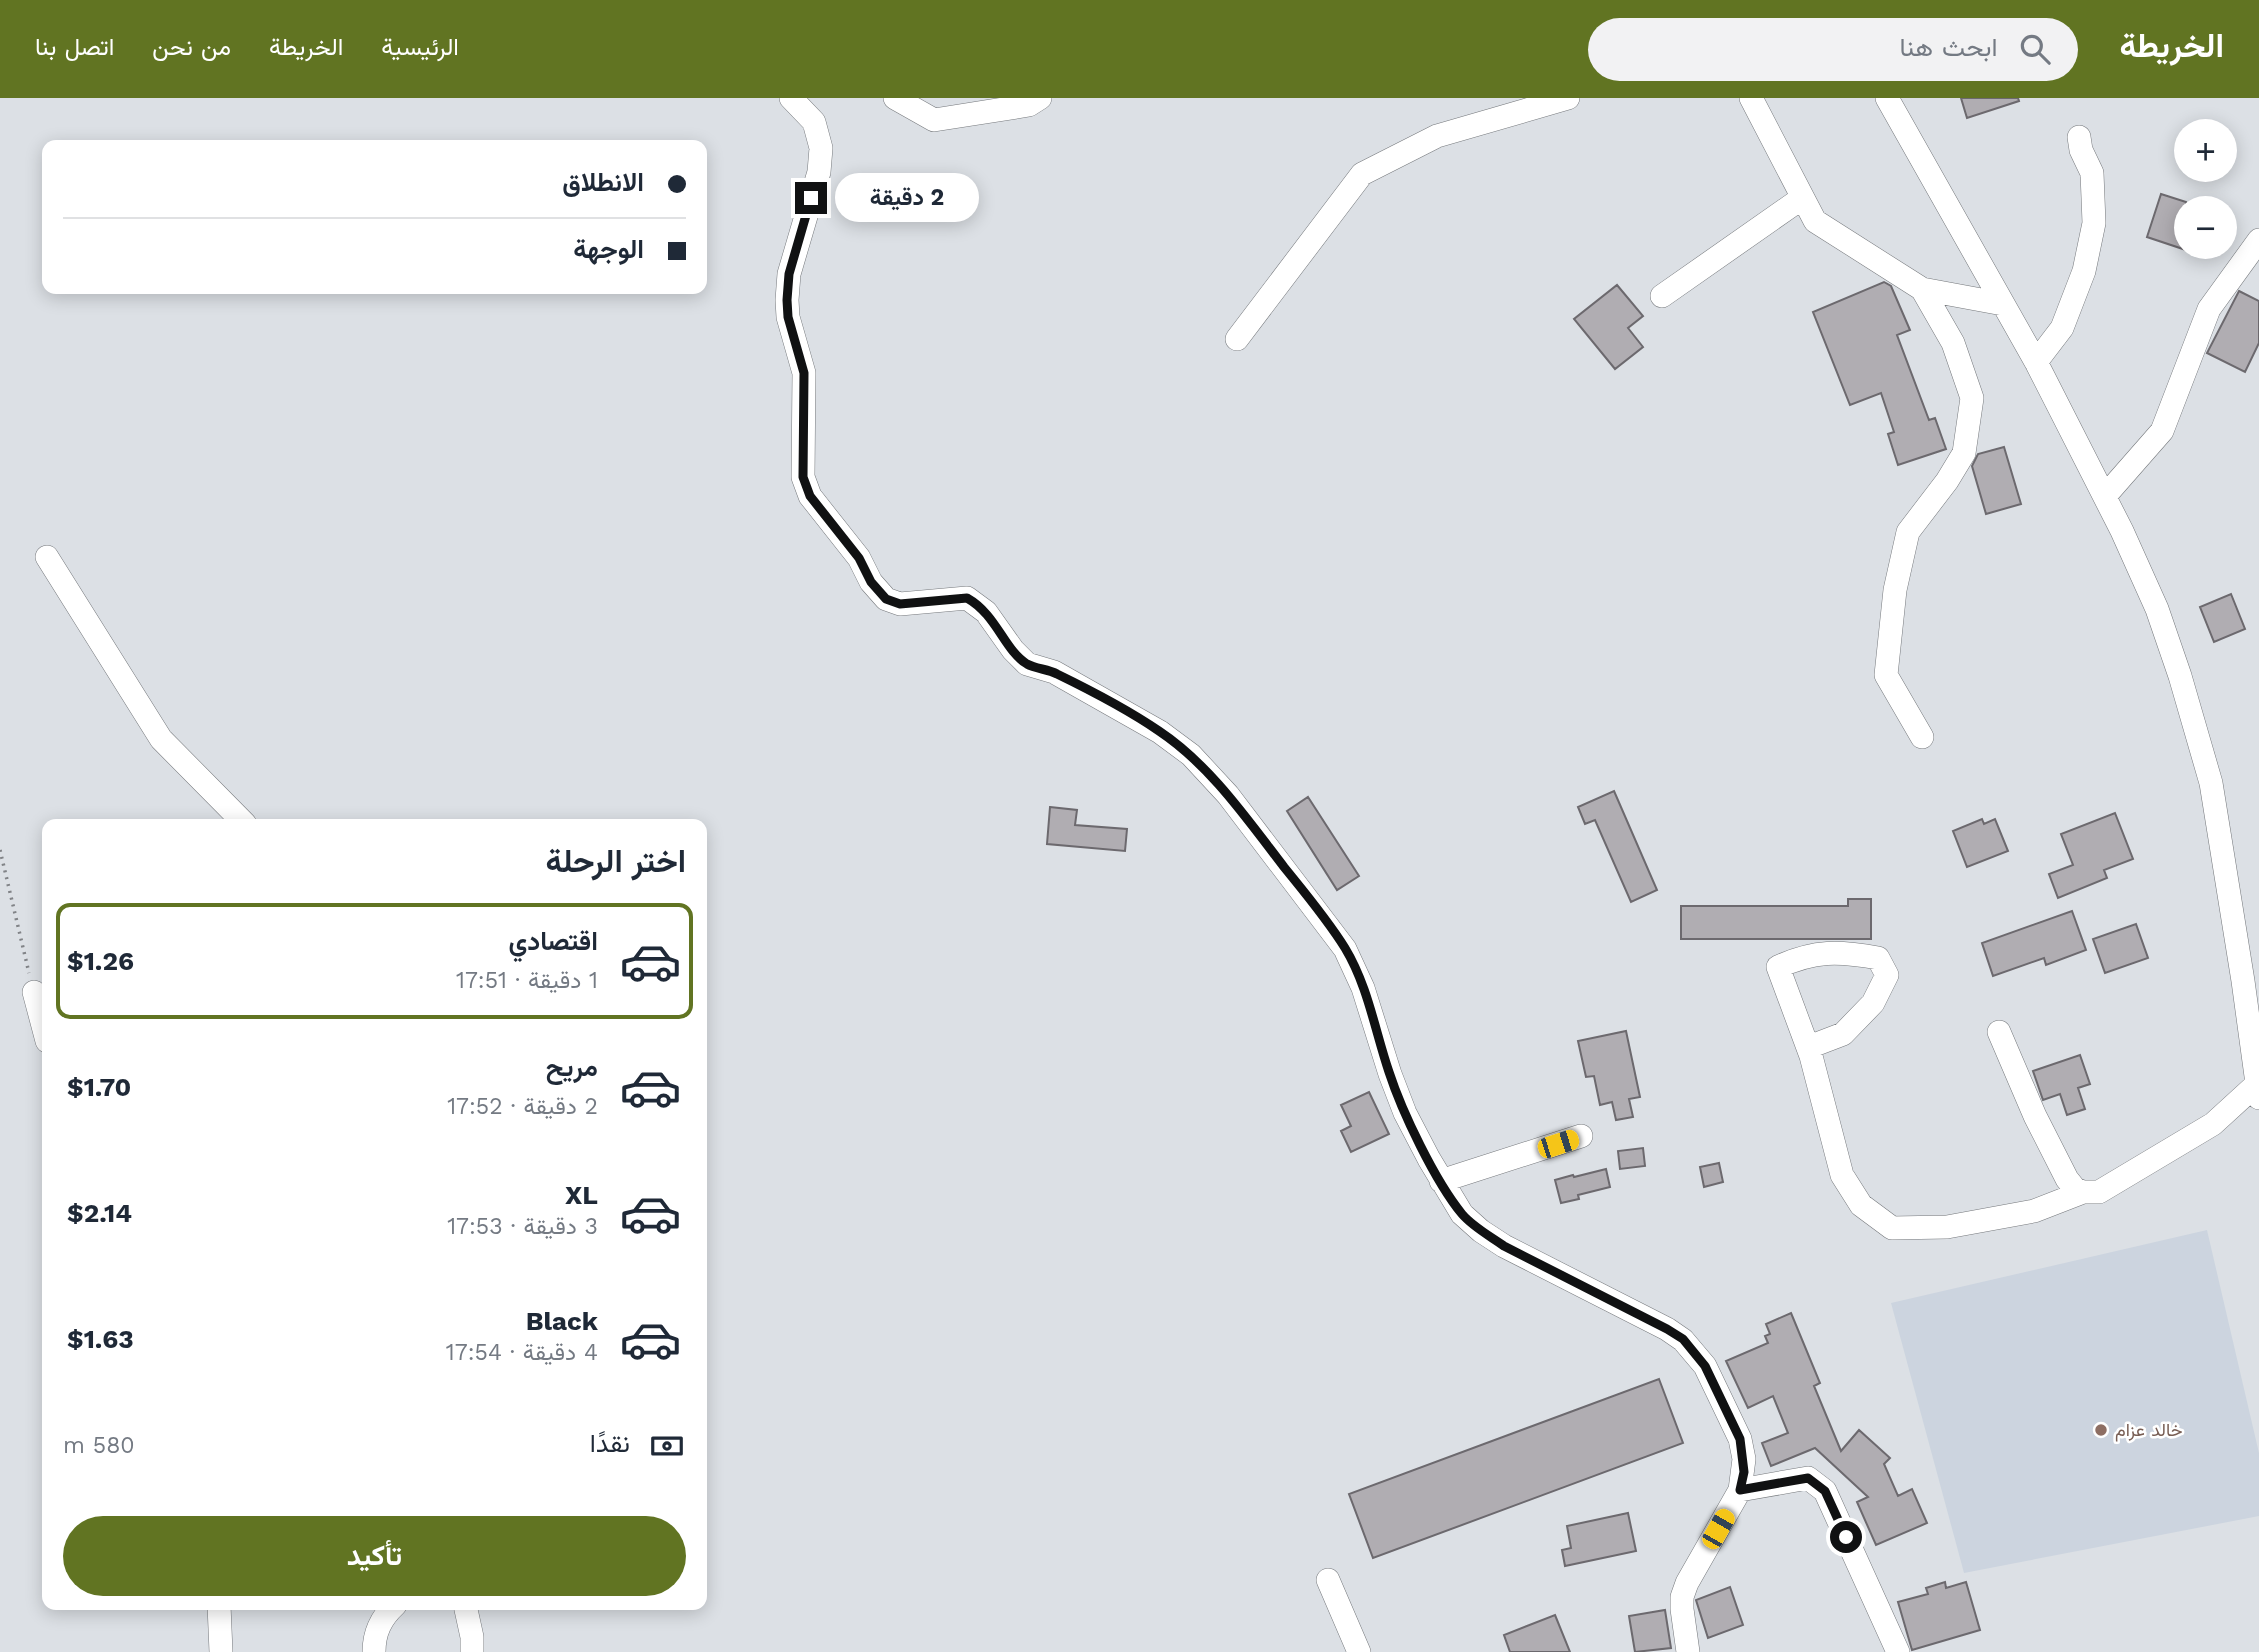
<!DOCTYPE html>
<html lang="ar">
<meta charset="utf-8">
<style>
body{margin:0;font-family:"Work Sans",Vazirmatn,sans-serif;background:#f2f2f3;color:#1f2937;direction:rtl;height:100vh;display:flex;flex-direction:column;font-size:26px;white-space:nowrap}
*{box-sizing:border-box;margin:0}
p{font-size:23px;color:#747a83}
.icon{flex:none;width:38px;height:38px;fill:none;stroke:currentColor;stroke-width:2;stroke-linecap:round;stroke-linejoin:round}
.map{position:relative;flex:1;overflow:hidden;direction:ltr}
.details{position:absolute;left:42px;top:721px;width:665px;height:791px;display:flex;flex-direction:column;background:#fff;border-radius:14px;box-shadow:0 4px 18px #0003;direction:rtl}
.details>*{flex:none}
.top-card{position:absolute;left:42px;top:42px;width:665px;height:154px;border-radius:14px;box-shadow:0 4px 18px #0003;direction:rtl;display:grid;align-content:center;height:154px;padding:0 21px;background:#fff}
.controls{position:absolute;left:2174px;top:21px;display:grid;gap:14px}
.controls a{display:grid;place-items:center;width:63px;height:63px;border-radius:50%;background:#fff;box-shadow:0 4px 18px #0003;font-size:35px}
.end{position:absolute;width:32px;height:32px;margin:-16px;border:9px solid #101112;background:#fff;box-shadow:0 0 0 4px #fff}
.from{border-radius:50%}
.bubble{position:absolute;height:49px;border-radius:24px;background:#fff;box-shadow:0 4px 18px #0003;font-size:23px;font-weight:700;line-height:49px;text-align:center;direction:rtl}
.car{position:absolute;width:21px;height:42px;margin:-21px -10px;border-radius:9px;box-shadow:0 0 5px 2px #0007;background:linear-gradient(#f5c518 24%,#345 0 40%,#f5c518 0 76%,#345 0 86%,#f5c518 0)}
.top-card b{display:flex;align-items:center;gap:24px;height:66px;font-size:26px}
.top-card b+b{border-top:2px solid #e0e1e3}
.top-card i{width:18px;height:18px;background:#1f2937}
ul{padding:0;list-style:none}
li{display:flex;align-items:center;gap:21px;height:116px;margin:0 14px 10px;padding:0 7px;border:4px solid transparent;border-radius:14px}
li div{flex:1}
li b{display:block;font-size:26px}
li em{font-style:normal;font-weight:700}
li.active{border-color:#617422}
li>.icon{width:63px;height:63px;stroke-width:1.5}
h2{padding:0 21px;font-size:32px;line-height:84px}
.pay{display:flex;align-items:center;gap:18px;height:77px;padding:0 21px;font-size:26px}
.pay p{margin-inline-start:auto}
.button{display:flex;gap:14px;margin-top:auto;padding:14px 21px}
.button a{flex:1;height:80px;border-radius:42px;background:#617422;color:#fff;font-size:28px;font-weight:700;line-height:80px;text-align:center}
header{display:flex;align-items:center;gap:42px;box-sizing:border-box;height:98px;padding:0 35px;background:#617422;color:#fff}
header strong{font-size:33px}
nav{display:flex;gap:38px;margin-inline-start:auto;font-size:24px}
.search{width:490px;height:63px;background:#f2f2f3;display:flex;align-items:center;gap:18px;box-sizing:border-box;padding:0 24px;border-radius:38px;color:#747a83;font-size:26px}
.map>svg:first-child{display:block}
.built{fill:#ccd4df}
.building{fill:#b0adb2;stroke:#6c696e;stroke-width:2}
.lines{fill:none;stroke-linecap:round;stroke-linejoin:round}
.minor-casing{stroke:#75787c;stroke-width:24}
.path{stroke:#818387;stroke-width:3.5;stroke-dasharray:2 5;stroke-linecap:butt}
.minor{stroke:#fff;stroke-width:23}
.route{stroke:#101112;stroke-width:9}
.education-dot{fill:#8d6e63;stroke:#fff;stroke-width:2.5}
.labels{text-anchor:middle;stroke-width:5;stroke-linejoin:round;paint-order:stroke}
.education-label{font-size:18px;fill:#785e54;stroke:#fff;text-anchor:start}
</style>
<header>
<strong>الخريطة</strong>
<div class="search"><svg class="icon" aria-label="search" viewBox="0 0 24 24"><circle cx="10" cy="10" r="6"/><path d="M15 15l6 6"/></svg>ابحث هنا</div>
<nav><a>الرئيسية</a><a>الخريطة</a><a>من نحن</a><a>اتصل بنا</a></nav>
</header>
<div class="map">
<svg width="2259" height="1554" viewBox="0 0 2259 1554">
<rect width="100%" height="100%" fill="#dce0e5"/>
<path class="built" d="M2207,1132l52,223v63l-295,57 -73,-270z"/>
<path class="building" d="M1961,0h57l1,3 -52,17z
M2161,96l25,8v48l-39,-13z
M1884,184l7,4 19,44 -13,5 32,85 6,-2 11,31 -48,16 -10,-31 6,-2 -13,-39 -31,12 -37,-93z
M1617,187l26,31 -15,12 15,19 -28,22 -41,-50z
M2239,193l20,10v42l-14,29 -38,-19z
M2004,349l17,57 -35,10 -14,-48 6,-12z
M2231,496l14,35 -31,13 -14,-35z
M1614,693l43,99 -26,12 -36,-82 -10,4 -7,-17z
M1308,699l51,79 -22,14 -50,-79z
M1050,709l27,3 -2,15 52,4 -2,22 -78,-7z
M2115,715l18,46 -29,11 3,8 -49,20 -9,-24 24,-9 -12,-31z
M1982,721l2,5 11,-5 13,32 -41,16 -14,-36z
M1848,801h23v40h-190v-33h167z
M2072,813l14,39 -40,15 -2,-7 -51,18 -11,-33z
M2136,826l12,34 -43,15 -12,-34z
M1626,933l14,66 -11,2 4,18 -17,3 -4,-18 -12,3 -6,-29 -8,1 -8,-36z
M2080,957l10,29 -12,4 7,21 -18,6 -7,-21 -17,6 -10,-29z
M1369,994l20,42 -38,18 -10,-21 10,-5 -10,-21z
M1643,1050l2,18 -25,3 -2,-18z
M1719,1065l4,19 -19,5 -4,-20z
M1606,1071l4,18 -32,8 1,4 -18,4 -6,-23 18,-5 1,2z
M1791,1215l29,70 -6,3 27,65 18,-21 31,28 -6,6 14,32 14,-7 15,34 -51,22 -19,-43 11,-5 -53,-49 -44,18 -9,-23 26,-10 -15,-37 -25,12 -22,-47 42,-18 -3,-7 5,-2 -4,-10z
M1659,1281l24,64 -310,115 -24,-64z
M1628,1415l8,38 -71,15 -3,-16 9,-2 -4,-22z
M1945,1484l1,6 20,-6 14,48 -68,20 -14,-48 30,-8 -2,-6z
M1730,1489l13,38 -35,13 -12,-38z
M1665,1512l6,38 -36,4 -6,-36z
M1555,1517l15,37h-60l-6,-17z"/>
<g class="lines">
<g class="minor-casing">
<path id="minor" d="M791,0l23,24 7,26 -2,24 -30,102 -2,26 1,17 16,56 -1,104 7,19 49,62 12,24 15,17 14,5 67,-6 19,14 27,38 14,14 27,8 106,60 31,23 37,40 117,154 18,39 27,86 15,39 24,46 33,55 19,17 23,15 163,83 16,11 22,26 35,73 4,20 -4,31 -53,93 -5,14v12l6,43
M895,0l39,22 95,-15 11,-7
M1751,0l64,123 107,68 81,15
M1887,0l149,264 86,169 35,78 23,67 31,107 32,198 16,117
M1922,191l31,54 19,55 -8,55 -17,28 -39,51 -13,58 -9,85 36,62
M1662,198l140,-98
M1237,241l125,-165 75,-38 131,-38
M2036,264l26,-34 22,-57 10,-48 -2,-50 -11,-23 -2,-13
M2105,398l57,-65 47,-122 50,-69
M47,459l114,182 84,85
M34,894l13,49
M1999,934l36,84 32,63 8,10 8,3
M1811,958l-33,-89c37,-17 61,-16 100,-9l9,17 -14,28 -30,31 -34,13 2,9 31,119 19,30 31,23 55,-1 87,-16 49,-19h16l114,-68 46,-42
M1441,1083l140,-45
M1740,1392l68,-12 17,13 73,161
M1328,1482l31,72
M219,1507l2,47
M465,1507l7,32v15
M374,1554c0,-20 7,-34 21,-47"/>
</g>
<path class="path" d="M0,752l29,123"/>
<use href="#minor" class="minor"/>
</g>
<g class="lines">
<path class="route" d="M811,100l-22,76 -2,26 1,17 16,56 -1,104 7,19 49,62 12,24 15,17 14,5 67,-6c30,17 37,52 60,66 9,5 21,5 30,10 35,17 70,35 102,57 51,34 88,88 125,136 21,26 43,52 61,81 23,38 30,83 44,124 13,40 46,109 73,142 11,13 28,22 42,32l163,83 16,10 22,27 35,73 4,33 -4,18 68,-12 17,13 21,46"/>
</g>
<circle class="education-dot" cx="2101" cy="1332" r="7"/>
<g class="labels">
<g class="education-label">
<text x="2115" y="1338">خالد عزام</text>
</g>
</g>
</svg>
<div class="controls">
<a>+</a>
<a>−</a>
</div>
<i class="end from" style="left:1846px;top:1439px"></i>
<i class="end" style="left:811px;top:100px"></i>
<div class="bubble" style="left:835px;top:75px;width:144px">2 دقيقة</div>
<i class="car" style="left:1558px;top:1046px;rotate:72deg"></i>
<i class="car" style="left:1718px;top:1431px;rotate:30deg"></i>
<div class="top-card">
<b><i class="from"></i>الانطلاق</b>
<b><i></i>الوجهة</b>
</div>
<section class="details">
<h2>اختر الرحلة</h2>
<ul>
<li class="active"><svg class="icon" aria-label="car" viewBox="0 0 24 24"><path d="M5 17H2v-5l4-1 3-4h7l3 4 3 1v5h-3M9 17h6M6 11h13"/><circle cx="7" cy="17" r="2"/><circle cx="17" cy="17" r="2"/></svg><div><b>اقتصادي</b><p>1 دقيقة · 17:51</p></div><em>$1.26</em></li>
<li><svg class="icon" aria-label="car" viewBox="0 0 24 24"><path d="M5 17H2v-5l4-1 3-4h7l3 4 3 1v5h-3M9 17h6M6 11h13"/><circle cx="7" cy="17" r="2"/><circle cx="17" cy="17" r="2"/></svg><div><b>مريح</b><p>2 دقيقة · 17:52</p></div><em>$1.70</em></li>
<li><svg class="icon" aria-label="car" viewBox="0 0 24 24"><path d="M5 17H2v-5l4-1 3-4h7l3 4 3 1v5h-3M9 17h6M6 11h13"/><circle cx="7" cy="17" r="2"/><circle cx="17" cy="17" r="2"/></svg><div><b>XL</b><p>3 دقيقة · 17:53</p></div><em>$2.14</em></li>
<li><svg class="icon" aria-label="car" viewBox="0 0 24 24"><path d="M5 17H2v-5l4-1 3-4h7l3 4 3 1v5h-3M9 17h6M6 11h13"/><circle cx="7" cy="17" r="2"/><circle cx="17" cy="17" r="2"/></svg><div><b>Black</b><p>4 دقيقة · 17:54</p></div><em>$1.63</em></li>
</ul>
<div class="pay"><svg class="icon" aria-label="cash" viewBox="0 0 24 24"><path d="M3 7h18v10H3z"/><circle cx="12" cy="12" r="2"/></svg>نقدًا<p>580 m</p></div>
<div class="button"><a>تأكيد</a></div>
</section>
</div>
